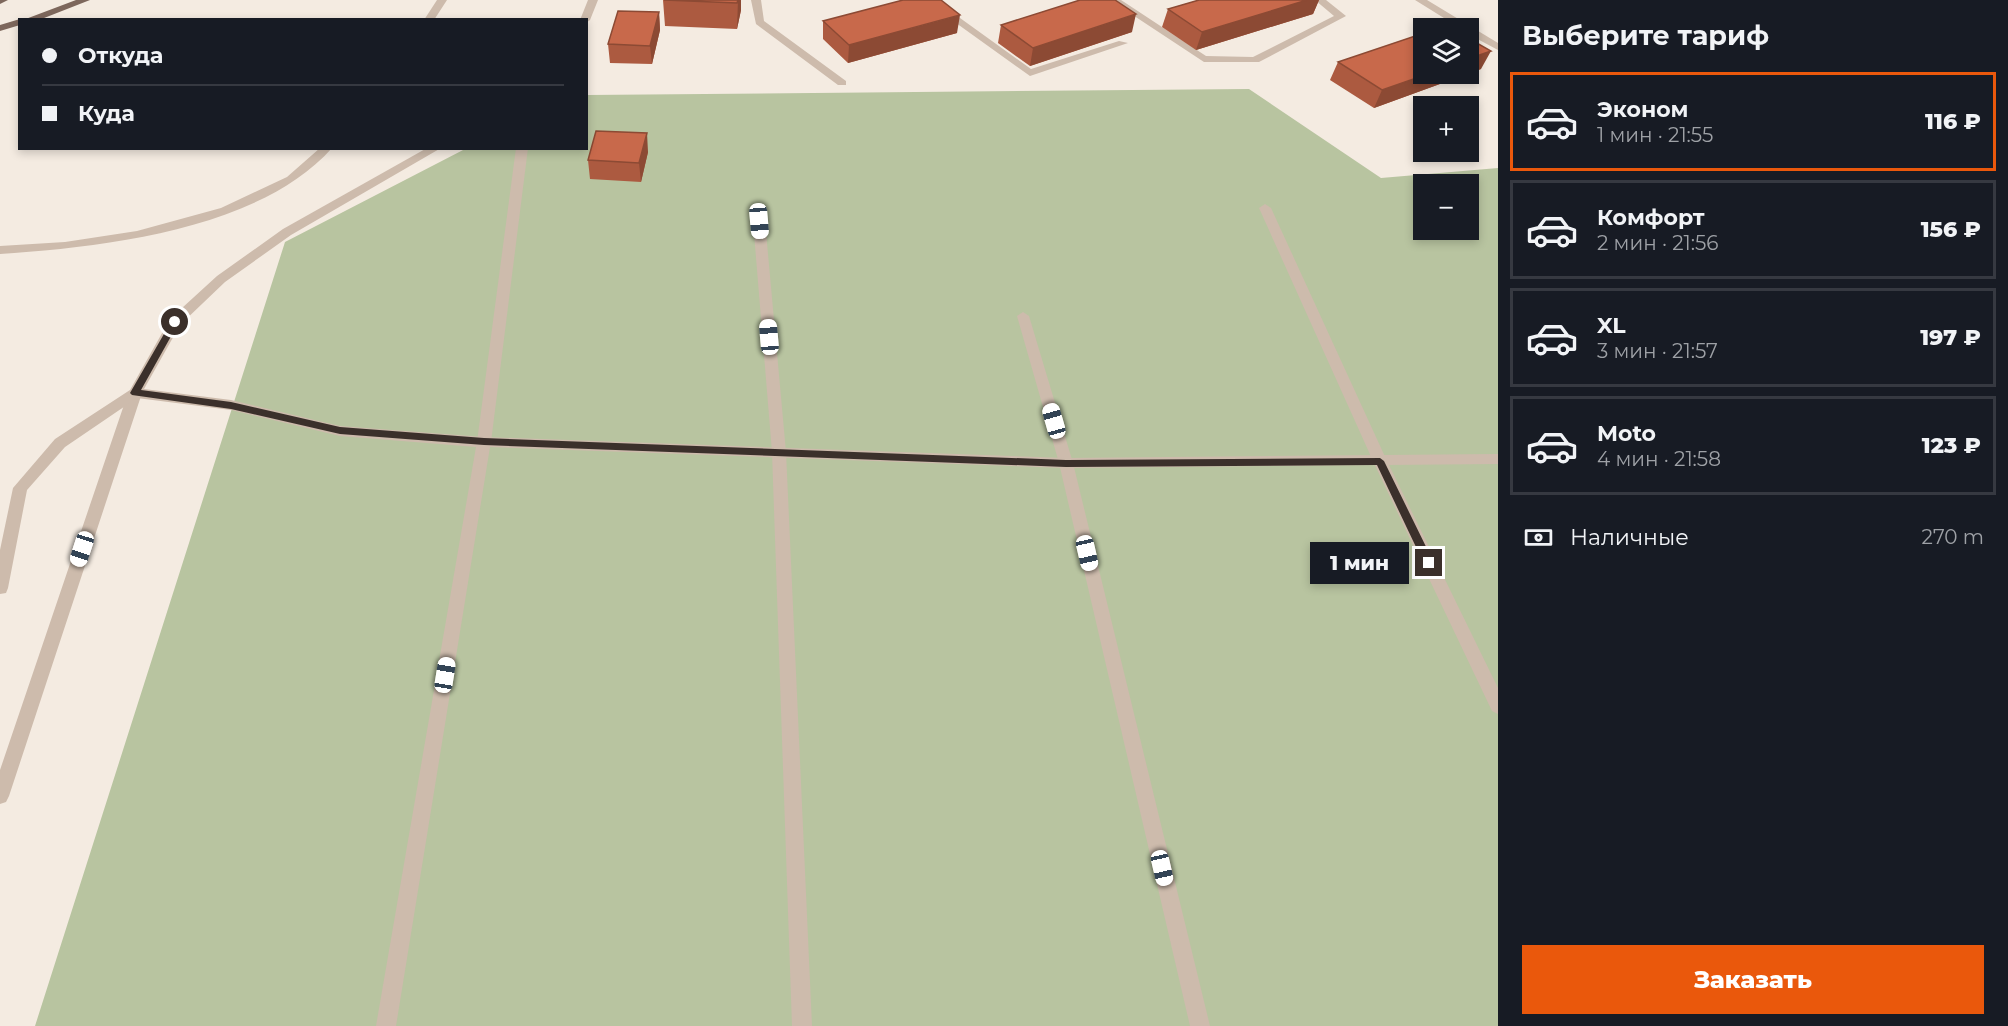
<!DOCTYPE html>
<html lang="ru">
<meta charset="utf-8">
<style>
body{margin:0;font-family:Montserrat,sans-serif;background:#242831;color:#f1f3f6;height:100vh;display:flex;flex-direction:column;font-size:22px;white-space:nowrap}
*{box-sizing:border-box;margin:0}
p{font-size:20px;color:#9ea1a6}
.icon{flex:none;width:33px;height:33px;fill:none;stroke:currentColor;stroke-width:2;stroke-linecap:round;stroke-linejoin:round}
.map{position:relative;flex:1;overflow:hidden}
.side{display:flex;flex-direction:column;background:#171b24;width:510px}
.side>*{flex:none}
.top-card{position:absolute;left:18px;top:18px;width:570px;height:132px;border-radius:0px;box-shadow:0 3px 9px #0003;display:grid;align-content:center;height:132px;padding:0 24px;background:#171b24}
.buttons{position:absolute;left:1413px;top:18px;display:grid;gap:12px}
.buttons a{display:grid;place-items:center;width:66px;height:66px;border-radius:0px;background:#171b24;box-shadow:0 3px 9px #0003;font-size:30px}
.end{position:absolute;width:27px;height:27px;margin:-14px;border:8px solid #3b302b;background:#fff;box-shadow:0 0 0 3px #fff}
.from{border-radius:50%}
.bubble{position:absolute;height:42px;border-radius:0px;background:#171b24;box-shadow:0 3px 9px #0003;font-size:20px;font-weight:800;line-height:42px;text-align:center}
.car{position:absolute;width:18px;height:36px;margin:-18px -9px;border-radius:8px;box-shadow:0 0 4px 2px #0007;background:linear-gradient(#fff 24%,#345 0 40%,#fff 0 76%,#345 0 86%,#fff 0)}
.top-card b{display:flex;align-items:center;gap:21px;height:57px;font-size:22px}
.top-card b+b{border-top:2px solid #363941}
.top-card i{width:15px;height:15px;background:#f1f3f6}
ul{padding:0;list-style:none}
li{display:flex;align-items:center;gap:18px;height:99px;margin:0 12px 9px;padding:0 12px;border:3px solid #363941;border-radius:0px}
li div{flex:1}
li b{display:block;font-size:22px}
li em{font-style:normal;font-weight:800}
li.active{border-color:#ea580c}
li>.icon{width:54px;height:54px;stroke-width:1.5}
h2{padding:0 24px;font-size:27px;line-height:72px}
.pay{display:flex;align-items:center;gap:15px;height:66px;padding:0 24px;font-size:22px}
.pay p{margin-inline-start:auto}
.primary-button{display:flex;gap:12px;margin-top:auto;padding:12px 24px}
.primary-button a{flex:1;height:69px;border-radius:0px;background:#ea580c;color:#fff;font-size:24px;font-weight:800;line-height:69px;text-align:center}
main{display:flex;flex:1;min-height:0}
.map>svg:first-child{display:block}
.green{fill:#b8c4a0;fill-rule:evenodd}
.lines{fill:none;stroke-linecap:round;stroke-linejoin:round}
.lane{fill:#cdbbac;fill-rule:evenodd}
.street{fill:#cdbbac;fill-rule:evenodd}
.primary{fill:#7d675c;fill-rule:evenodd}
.wall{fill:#ac5a40}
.shaded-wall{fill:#8c4a34}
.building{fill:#c8694b;stroke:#8c4a34;stroke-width:1.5}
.route{fill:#3b302b}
</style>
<main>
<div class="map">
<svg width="1498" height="1026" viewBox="0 0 1498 1026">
<rect width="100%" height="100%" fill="#f4ebe1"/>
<path class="green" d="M1249,89l132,89 117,-10v858h-1463l250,-784 180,-93 121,-1 1,-53zM1424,184h44v46h-44z"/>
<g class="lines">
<path class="lane" d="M751,0h10l3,21 82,60v4h-8l-82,-61z
M924,0h11l96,69 88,-28 9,2 -98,33z
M1110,0h11l85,56 47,1 81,-41 -19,-16h11l20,16 -87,46h-55z
M516,148h12l-37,294 -7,5 -7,-5z
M1265,204l6,4 116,253 111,227v26l-6,-3 -119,-250 -114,-253z
M759,217l6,4 21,231 26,574h-20l-20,-574 -19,-231z
M1023,312l6,4 44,147 137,563h-20l-131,-563 -42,-147z
M135,388l7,5 -133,403 -3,6 -6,2v-34l128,-377z"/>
<path class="street" d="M437,0h10l-13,20h-10z
M588,0h10l-8,20 -4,3v-3h-6z
M1415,0h12l71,43v7l-30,-16v-6h-8z
M320,148h12c-73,82 -229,99 -332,106v-8l65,-4 72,-11 84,-23 66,-31z
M427,148h14l-150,87 -66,47 -45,43 -36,64 87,11 109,26 144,11 582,21 432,-4v10l-432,4 -576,-21 -94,579h-20l100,-579 -136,-11 -109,-26 -94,-12 -72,49 -38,43 -19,98 -2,5 -6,1v-44l13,-62 42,-49 75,-49 40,-71 47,-43 66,-47z"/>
<path class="primary" d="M0,0h8l-8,4z
M76,0h14l-51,20h-16z
M20,19v6l-20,6v-6z"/>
</g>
<path class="wall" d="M663,0h78v10l-4,19 -72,-3z
M1199,0h120l-6,14 -117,36 -34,-23 6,-18z
M659,12l1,18 -8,34 -42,-1 -2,-19z
M823,21l134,12 -109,30 -25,-24z
M1001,25l131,7 -102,34 -32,-23z
M1338,62l143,7 -107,39 -44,-28z
M648,152l-7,30 -51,-3 -2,-19z"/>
<path class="shaded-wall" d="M738,0h3v10l-4,19z
M1307,0h12l-6,14 -117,36 6,-18z
M659,12l1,18 -8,34 -2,-18z
M1136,14l-4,18 -102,34 3,-18z
M960,15l-3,18 -109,30 1,-18z
M1491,51l-10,18 -107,39 8,-18 46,-16h40v-15z
M647,133l1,19 -7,30 -2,-19z"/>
<path class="building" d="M664,0h74l-1,3z
M903,0h38l19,15 -111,30 -26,-24z
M1080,0h35l21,14 -103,34 -32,-23z
M1199,0h108l-105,32 -34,-23z
M618,11l41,1 -9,34 -42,-2z
M1446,26l5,2h-14z
M1424,33v41h4l-46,16 -44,-28z
M1468,38l23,13 -23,8z
M596,131l51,2 -8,30 -51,-3z"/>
<path class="route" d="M172,320l7,2 -38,68 90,12 109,25 144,11 582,22 314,-2 4,3 50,102 -5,4 -4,-1 -48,-101 -311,2 -582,-22 -144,-11 -109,-25 -99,-14 -2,-2z"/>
</svg>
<div class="buttons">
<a><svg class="icon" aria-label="layers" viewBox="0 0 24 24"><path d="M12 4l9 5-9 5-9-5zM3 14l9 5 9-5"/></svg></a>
<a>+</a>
<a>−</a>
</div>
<i class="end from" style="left:175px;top:322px"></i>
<i class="end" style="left:1429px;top:563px"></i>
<div class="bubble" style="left:1310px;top:542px;width:99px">1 мин</div>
<i class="car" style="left:759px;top:221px;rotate:175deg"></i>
<i class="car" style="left:769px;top:337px;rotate:355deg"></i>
<i class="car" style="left:1054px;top:421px;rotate:344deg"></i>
<i class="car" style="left:82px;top:549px;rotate:198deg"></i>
<i class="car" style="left:1087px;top:553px;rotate:167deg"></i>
<i class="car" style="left:445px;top:675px;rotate:9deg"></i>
<i class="car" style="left:1162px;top:868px;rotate:167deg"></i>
<div class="top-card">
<b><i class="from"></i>Откуда</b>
<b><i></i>Куда</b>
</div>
</div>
<section class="side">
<h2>Выберите тариф</h2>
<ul>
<li class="active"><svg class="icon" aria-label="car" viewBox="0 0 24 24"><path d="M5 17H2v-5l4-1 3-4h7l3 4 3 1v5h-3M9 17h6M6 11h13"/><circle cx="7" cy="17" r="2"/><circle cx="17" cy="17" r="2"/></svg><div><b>Эконом</b><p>1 мин · 21:55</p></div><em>116 ₽</em></li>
<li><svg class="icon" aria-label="car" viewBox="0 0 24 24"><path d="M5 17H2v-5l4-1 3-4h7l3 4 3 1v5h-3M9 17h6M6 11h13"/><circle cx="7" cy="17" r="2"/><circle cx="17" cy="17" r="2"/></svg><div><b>Комфорт</b><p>2 мин · 21:56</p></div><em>156 ₽</em></li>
<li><svg class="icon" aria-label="car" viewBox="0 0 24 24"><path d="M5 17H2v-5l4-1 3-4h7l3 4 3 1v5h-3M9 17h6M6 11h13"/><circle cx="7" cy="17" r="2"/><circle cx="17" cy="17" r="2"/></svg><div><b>XL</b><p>3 мин · 21:57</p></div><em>197 ₽</em></li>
<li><svg class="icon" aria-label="car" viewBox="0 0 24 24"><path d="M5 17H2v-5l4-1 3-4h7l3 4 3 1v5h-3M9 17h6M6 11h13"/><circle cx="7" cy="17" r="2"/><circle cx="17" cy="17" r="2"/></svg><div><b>Moto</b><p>4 мин · 21:58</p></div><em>123 ₽</em></li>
</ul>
<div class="pay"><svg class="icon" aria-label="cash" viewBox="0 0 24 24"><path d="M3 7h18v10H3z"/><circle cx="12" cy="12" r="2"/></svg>Наличные<p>270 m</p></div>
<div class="primary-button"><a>Заказать</a></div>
</section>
</main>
